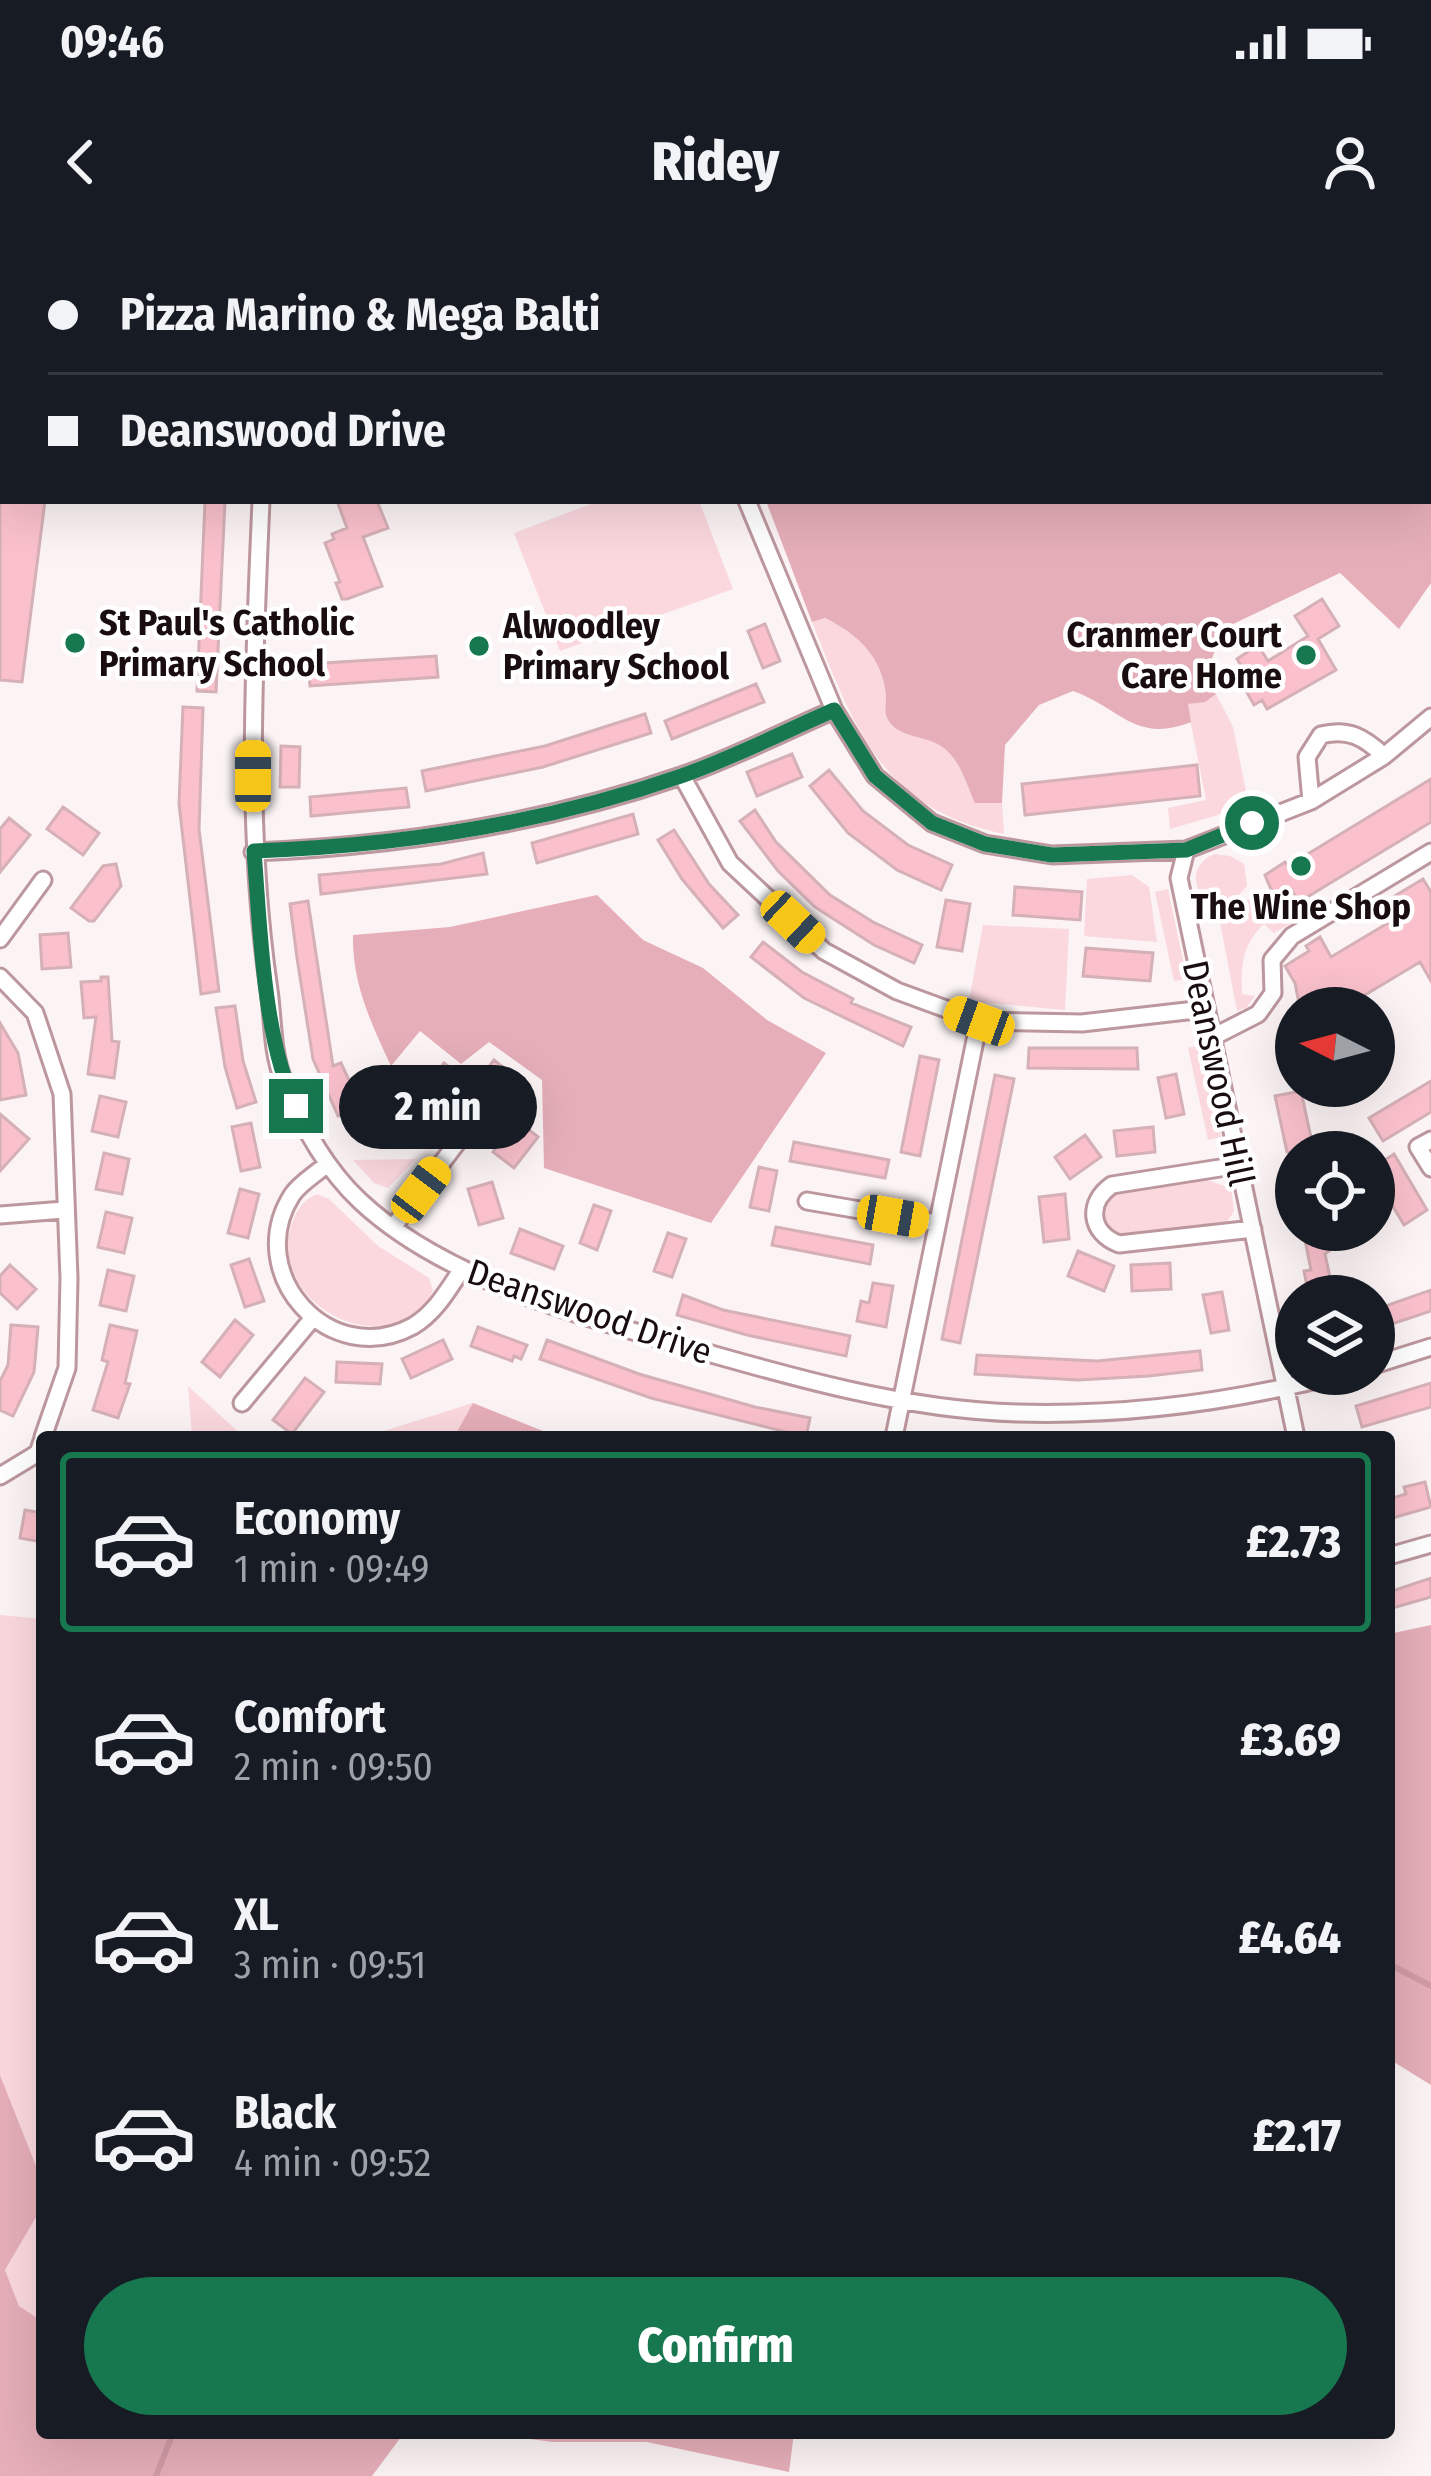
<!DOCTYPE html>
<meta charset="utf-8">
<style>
body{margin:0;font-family:"Fira Sans Condensed",sans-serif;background:#242831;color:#f1f3f6;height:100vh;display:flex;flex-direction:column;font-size:45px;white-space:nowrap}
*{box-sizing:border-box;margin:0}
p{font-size:39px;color:#9ea1a6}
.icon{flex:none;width:66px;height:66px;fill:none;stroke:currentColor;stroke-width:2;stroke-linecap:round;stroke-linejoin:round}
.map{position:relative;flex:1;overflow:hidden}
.drawer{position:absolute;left:36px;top:1191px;width:1359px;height:1008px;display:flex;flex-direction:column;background:#171b24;border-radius:12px;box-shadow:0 12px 48px #0002}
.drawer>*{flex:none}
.hud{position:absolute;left:0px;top:0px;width:1431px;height:264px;box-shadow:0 12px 48px #0002;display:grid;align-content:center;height:264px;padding:0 48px;background:#171b24}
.needle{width:78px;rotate:276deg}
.controls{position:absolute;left:1275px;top:747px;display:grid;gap:24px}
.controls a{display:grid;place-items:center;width:120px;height:120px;border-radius:50%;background:#171b24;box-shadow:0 12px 48px #0002;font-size:60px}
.end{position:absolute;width:54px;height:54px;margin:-27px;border:15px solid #177850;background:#fff;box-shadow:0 0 0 6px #fff}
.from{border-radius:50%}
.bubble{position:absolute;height:84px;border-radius:42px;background:#171b24;box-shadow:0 12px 48px #0002;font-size:39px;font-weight:800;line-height:84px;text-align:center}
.car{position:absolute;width:36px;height:72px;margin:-36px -18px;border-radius:15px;box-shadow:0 0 9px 3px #0007;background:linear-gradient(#f5c518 24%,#345 0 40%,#f5c518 0 76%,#345 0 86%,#f5c518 0)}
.hud b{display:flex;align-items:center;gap:42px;height:114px;font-size:45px}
.hud b+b{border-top:3px solid #363941}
.hud i{width:30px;height:30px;background:#f1f3f6}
ul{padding:21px 0 0;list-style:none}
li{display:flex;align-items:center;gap:36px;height:180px;margin:0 24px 18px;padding:0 24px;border:6px solid transparent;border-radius:12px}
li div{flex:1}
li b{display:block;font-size:45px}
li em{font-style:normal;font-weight:800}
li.selected{border-color:#177850}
li>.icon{width:108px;height:108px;stroke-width:1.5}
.action{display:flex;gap:24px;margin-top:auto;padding:24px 48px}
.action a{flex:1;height:138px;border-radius:72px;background:#177850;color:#fff;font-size:48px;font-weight:800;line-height:138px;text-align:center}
.status{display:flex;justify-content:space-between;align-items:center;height:84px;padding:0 60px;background:#171b24;direction:ltr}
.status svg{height:33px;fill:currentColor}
header{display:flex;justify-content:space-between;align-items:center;height:156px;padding:0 48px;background:#171b24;font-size:54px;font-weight:800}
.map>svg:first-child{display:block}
.green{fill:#fad8de}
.forest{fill:#e5aeb8}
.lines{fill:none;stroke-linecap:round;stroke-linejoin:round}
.stream{stroke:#d09ba5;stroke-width:6}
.building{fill:#fac1cc;stroke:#d5b0b6;stroke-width:3}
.street-casing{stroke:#bc979e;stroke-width:21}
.secondary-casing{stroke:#bc979e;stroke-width:27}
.street{stroke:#fff;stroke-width:15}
.secondary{stroke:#fff;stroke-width:21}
.route{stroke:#177850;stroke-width:15}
.poi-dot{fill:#177850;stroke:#fff;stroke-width:4.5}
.labels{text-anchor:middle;stroke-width:9;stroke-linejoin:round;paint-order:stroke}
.poi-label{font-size:36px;font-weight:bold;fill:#190d0f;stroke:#fff;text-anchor:start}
.street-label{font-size:36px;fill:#190d0f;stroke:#fff}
</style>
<div class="status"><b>09:46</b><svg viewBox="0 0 49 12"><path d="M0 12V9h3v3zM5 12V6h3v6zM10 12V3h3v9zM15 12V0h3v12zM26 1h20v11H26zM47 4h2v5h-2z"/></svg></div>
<header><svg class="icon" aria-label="back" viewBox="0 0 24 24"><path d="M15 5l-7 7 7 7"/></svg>Ridey<svg class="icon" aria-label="person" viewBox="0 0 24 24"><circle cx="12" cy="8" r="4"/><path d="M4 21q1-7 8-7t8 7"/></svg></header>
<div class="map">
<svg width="1431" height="2236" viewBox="0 0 1431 2236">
<rect width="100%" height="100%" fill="#fbf3f4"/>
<path class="green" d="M662,0h372l2,3h-373z
M599,261h100l34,88 -173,62 -46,-118z
M825,378c33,16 58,40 61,78 0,12 -3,17 4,27 12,15 36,13 51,23 18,11 25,38 34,56l27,1 2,31c-123,-25 -150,-107 -192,-212z
M1216,454l17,33 16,79 -79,23 -2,-21 38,-8 -19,-96 17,-2z
M1214,614l16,2 14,8 3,22 -8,9 4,7 20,-9 9,12 9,-5 14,21 -21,12 -10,-9c-22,21 -23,41 -22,70l13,2 -8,11 -10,4 -20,-105c-25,-10 -30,-40 -3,-52z
M1132,635l17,12 8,55 -73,-6 3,-57z
M1168,649l19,90 -13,2 -19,-89z
M983,685l86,4 -4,81 -96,-9z
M1201,805l20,92 -13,3 -20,-92z
M416,919l-28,29 -14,-5 -21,-23z
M1204,939l27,9 3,23 -8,13 -91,11h-15l-17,-10c-2,-18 0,-24 15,-33z
M317,954l12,5 49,47 51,32 4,13c-38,75 -162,19 -143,-61 4,-16 11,-29 27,-36z
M188,1146l56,51h-52z
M473,1163l-19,34h-89z
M0,1375l42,4v562l-42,-106z
M42,1967v114l-23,-15 -14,-36z"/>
<path class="forest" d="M1342,0h89v343l-32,46 -59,-56 -126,60 1,18 -10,25 4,12 7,6 -11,8 -17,2 3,18c-56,22 -70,-14 -118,-31l-34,14 -34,40 -3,58h-27c-9,-19 -15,-45 -34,-57 -15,-10 -39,-8 -51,-23 -7,-10 -4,-15 -4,-27 -3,-38 -28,-62 -61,-78l-13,4 -46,-121h662v-258h-91z
M597,655l46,45 60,28 64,52 59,33 -115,170 -167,-55 -2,-88 -53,-38 -28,22 -41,-33 -29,35c-20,-43 -39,-83 -38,-131l97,-8z
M473,1163l85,34h-104z
M1431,1385v460l-42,-26v-425z
M0,1835l42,106v26l-37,63 14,36 23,15v112h362l-32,43h-372z
M484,2193h310l-5,39 -142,-30h-94z"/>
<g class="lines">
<path class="stream" d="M1389,1724l42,22
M156,2236l17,-43"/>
</g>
<path class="building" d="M0,261h45l-23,181 -22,-2z
M205,261h20l-9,191 -19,-1z
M337,261h40l11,27 -25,9 19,49 -35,13h-5l-6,-16 4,-1 -15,-39 9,-4 -2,-5 15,-6z
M1322,359l17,27 -21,13 18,31 -69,39 -5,-9 -8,5 -13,-23 7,-5 -11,-18 21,-14 10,16 40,-25 -13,-20z
M765,384l15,37 -17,7 -15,-37z
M436,416l2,21 -128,9 -2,-22z
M756,444l8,18 -92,37 -7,-18z
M183,467l20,1 -4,121 20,162 -18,3 -22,-190z
M645,474l6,19 -108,34 -117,24 -4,-20 123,-25z
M281,506l19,1 -1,40h-19z
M792,514l10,23 -45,19 -10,-24z
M1197,525l3,31 -175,19 -3,-31z
M829,530l34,41 45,34 44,20 -11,25 -44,-20 -49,-37 -38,-47z
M1431,539v43l-132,80 -8,-13 -16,10 -10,-24 20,-13 3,4z
M406,548l3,19 -98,9 -1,-19z
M63,567l36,26 -16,22 -36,-26z
M755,570l21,32 54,53 43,27 49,23 -8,18 -40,-18 -59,-38 -37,-36 -38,-50z
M633,574l5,20 -101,29 -5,-20z
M9,578l21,17 -30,37v-43z
M674,590l35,54 29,31 -15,13 -41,-49 -24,-39z
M483,613l4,21 -166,20 -2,-19 122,-11z
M116,624l5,22 -27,35h-5l-18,-13 32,-42z
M1423,639l8,13v89l-11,-19 -70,42 1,4h-51l-5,-25 -10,-17 24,-15 -3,-5 14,-9 11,20 67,-40 -10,-17z
M1015,647l67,5 -2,28 -67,-5z
M946,660l24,4 -8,47 -25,-4z
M308,661l25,165 8,-3 20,43 -23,10 -25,-57 -16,-101 -7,-54z
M68,693l3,34 -29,2 -2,-34z
M763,702l39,30 51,27 -2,4 60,24 -8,19 -99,-48 -53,-41z
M1086,708l67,5 -3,28 -67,-5z
M101,737h7l4,64 7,1 -5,36 -26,-4 8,-57 -12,1 -3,-36 20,-1z
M235,766l8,55 13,41 -19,6 -12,-41 -9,-59z
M0,783l18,30 8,42 -26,5z
M1029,808h108l1,21 -110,-1z
M920,816l19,4 -19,96 -19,-4z
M494,820l35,28 -17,20 -34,-27z
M444,823l20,16 -25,31 -20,-16z
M1176,834l8,40 -18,4 -8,-40z
M995,835l19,4 -54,264 -18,-4z
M1431,841v31l-48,29 -14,-23z
M1301,851l9,42 5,19h-28l-12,-56z
M100,856l26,6 -8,35 -26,-6z
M373,870h37l1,26h-38z
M0,874l29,25 -29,32z
M517,880l21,17 -24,31 -21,-16z
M251,883l9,44 -19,4 -9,-44z
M1153,887l2,25 -38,4 -3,-25z
M1085,895l16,22 -31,22 -15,-22z
M794,902l95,18 -4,18 -95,-17z
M104,913l25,6 -7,35 -26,-5z
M1394,914l33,56 -23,15 -30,-50v-8z
M759,927l18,4 -8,40 -19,-4z
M492,942l11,36 -24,7 -11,-36z
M240,949l19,5 -11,44 -20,-5z
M1065,954l4,45 -25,3 -5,-45z
M594,965l17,6 -14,39 -17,-7z
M106,972l26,6 -8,35 -26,-6z
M776,987l97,18 -3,19 -98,-19z
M520,989l43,17 -9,23 -43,-16z
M1303,990h28l3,17 -9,7 9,42h-25l-5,-25 7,-1z
M668,993l18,6 -14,38 -18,-6z
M1078,1011l36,15 -10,25 -36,-15z
M249,1019l15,42 -19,6 -14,-42z
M1170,1023l1,26 -39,2 -1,-26z
M10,1025l26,24 -19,20 -17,-16v-17z
M108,1030l26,6 -8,35 -26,-6z
M873,1043l20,3 -7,41 -29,-6 4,-20 8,2z
M1431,1050v21l-57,19v-20z
M1222,1052l7,38 -18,3 -8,-38z
M683,1055l40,15 127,26 -4,20 -99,-21 -70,-20z
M235,1080l18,15 -33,42 -18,-15z
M11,1085l27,2 -4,45 -21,44 -13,-6v-29l8,-16z
M110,1085l27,6 -12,52 5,1 -12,34 -25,-8 15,-48 -6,-2z
M478,1087l49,18 -6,14 -7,-3 -2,5 -41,-15z
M443,1100l9,19 -41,19 -9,-19z
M547,1100l92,34 116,33 55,11 -4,19 -155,-39 -111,-39z
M1200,1111l2,19 -53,6 -71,4 -103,-6 2,-19 120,6z
M337,1122l45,2 -2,20 -44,-2z
M305,1138l19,14 -32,42 -19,-14z
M1431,1143v24l-69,20 -6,-21z
M1425,1242l6,25 -42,12v-20l17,-5 -2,-7z
M25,1270l17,3v29l-22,-4z
M1431,1338v19l-42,12v-17z"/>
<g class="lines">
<g class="street-casing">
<path id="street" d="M639,0l2,3
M373,3l7,-3
M261,261c-7,164 -16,326 8,489 4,28 3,63 14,89 17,43 43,90 77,122 82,77 215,113 320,144 107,31 225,65 337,68 110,3 217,-11 323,-39
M747,261l87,209 41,66 57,47 53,21 67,11 134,-5 125,-49 73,-45 47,-39
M682,536l48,87 94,88 73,40 82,30 103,2 122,-14
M1311,561l-4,-44 14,-22c27,-7 43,2 63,21
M1186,610l-7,28 117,559
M253,612c145,-6 290,-28 428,-76 52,-18 102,-44 153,-66
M0,699l43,-59
M0,737l35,36 27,81 7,184 -2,90 -24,69
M1213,797l45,-23 15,-21 -1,-33 20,-24 139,-84
M1431,900l-13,7 13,21
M327,924c-11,10 -27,19 -35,31 -50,79 38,176 121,131 22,-13 35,-36 49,-57
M1239,925l-127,20c-26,18 -22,48 7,59l134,-15
M807,961l129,22
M0,975l64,-5
M394,986l81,-107
M1374,1125l57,-18
M242,1163l70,-84
M894,1197l85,-416
M0,1236l38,-23 4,-12
M1389,1316l42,-12"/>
</g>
<g class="secondary-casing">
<path id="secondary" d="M66,3l5,-3
M0,38l3,-1"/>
</g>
<use href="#street" class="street"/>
<use href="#secondary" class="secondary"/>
</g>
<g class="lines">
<path class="route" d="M296,866c-33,-66 -36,-180 -42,-255 144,-5 289,-27 427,-75 52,-18 102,-44 153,-66l41,66 57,47 53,21 67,11 134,-5 66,-27"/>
</g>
<g class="poi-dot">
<circle cx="75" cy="403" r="12"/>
<circle cx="479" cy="406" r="12"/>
<circle cx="1306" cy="415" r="12"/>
<circle cx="1301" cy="626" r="12"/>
</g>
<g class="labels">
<g class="poi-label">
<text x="99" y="395">St Paul's Catholic<tspan x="99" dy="41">Primary School</tspan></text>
<text x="503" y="398">Alwoodley<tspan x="503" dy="41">Primary School</tspan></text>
<text x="1282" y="407" text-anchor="end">Cranmer Court<tspan x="1282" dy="41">Care Home</tspan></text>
<text x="1301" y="679" text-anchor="middle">The Wine Shop</text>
</g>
<g class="street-label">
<text transform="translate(1219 833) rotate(78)" y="13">Deanswood Hill</text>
<text transform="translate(590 1071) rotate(19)" y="13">Deanswood Drive</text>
</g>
</g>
</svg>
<div class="controls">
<a><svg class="needle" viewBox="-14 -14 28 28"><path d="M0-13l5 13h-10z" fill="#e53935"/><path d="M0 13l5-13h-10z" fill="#9ea1a6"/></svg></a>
<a><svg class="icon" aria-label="locate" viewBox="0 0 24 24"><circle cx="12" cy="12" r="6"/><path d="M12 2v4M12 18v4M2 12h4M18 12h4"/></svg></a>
<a><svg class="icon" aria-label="layers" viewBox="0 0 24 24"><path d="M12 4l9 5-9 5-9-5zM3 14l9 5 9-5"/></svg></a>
</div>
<i class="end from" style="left:1252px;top:583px"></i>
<i class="end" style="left:296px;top:866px"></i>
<div class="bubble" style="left:339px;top:825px;width:198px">2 min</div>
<i class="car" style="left:253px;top:536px;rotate:0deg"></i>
<i class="car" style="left:793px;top:682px;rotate:133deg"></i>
<i class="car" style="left:979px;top:781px;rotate:290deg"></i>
<i class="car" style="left:421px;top:950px;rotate:37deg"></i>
<i class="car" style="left:893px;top:976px;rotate:100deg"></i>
<div class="hud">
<b><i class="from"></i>Pizza Marino &amp; Mega Balti</b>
<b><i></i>Deanswood Drive</b>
</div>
<section class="drawer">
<ul>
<li class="selected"><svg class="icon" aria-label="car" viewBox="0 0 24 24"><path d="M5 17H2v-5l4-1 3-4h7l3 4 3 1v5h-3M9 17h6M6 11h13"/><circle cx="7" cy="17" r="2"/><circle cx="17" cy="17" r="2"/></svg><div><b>Economy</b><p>1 min · 09:49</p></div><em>£2.73</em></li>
<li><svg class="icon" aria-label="car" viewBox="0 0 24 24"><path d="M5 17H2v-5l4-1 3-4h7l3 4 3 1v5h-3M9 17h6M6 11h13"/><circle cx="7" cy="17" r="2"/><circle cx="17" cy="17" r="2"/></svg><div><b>Comfort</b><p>2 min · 09:50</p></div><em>£3.69</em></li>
<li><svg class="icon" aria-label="car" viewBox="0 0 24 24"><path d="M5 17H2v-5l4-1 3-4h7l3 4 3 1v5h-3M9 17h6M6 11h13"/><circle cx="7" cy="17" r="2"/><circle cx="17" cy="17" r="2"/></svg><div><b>XL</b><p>3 min · 09:51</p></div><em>£4.64</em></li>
<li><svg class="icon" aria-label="car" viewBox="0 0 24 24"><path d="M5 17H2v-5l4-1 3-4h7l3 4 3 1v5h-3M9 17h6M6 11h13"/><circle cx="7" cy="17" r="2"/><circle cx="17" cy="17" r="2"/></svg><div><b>Black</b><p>4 min · 09:52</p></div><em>£2.17</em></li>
</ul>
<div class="action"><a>Confirm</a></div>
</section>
</div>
